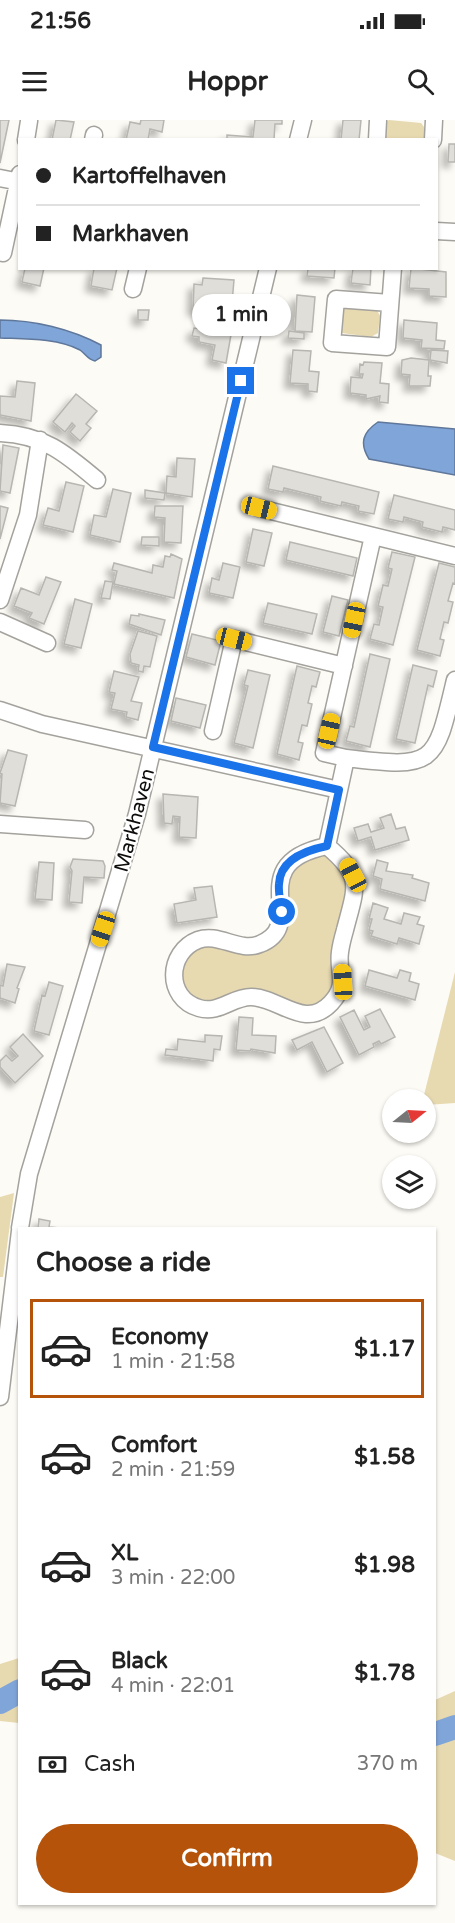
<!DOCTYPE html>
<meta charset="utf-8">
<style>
body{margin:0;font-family:"Varela Round",sans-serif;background:#f2f2f2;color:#222;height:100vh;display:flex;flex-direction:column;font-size:22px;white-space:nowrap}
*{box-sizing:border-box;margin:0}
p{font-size:20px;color:#767676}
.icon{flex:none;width:33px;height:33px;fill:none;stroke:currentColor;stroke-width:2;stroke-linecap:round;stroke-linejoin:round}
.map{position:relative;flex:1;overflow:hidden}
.panel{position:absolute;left:18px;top:1107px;width:418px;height:678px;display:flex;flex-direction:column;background:#fff;border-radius:0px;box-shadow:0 2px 4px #0004}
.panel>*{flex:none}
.banner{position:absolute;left:18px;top:18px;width:420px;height:132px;border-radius:0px;box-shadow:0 2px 4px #0004;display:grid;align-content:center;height:132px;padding:0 18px;background:#fff}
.needle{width:39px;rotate:72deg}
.controls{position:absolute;left:382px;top:969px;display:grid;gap:12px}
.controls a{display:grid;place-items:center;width:54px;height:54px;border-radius:50%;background:#fff;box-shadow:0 2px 4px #0004;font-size:30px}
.end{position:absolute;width:27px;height:27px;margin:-14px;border:8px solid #1a73e8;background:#fff;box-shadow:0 0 0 3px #fff}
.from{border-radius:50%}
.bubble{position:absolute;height:42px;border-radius:21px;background:#fff;box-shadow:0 2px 4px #0004;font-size:20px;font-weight:700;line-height:42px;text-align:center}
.car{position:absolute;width:18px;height:36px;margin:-18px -9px;border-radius:8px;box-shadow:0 0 4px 2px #0007;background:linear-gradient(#f5c518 24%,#345 0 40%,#f5c518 0 76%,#345 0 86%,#f5c518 0)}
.banner b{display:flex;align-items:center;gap:21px;height:57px;font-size:22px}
.banner b+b{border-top:2px solid #e0e0e0}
.banner i{width:15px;height:15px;background:#222}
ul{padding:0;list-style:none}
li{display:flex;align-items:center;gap:18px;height:99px;margin:0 12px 9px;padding:0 6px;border:3px solid transparent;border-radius:0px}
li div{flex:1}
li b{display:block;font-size:22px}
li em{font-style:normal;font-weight:700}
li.selected{border-color:#b45309}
li>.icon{width:54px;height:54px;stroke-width:1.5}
h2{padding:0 18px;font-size:27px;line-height:72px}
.pay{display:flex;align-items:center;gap:15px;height:66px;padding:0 18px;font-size:22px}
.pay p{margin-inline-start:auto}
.action{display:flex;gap:12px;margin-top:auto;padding:12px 18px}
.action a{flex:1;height:69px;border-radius:36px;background:#b45309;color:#fff;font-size:24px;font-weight:700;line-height:69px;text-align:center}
.status{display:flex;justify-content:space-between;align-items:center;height:42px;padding:0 30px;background:#fff;direction:ltr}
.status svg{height:16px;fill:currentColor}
header{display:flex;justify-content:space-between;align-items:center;height:78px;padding:0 18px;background:#fff;font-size:27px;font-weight:700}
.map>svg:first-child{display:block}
.green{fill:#e7d9b0}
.water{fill:#80a5d9;stroke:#5e779b;stroke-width:1.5}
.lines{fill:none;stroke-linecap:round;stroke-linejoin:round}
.river{stroke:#80a5d9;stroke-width:24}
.building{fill:#e0ded9;stroke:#b7b6b0;stroke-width:1.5;filter:url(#shadow)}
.street-casing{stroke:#a4a29d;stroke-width:19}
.street{stroke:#fff;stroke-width:16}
.route{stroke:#1a73e8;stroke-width:8}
.labels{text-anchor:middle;stroke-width:4.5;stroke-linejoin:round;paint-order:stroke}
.street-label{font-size:20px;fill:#0e0d0b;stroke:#fff}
</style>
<div class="status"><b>21:56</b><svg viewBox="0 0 49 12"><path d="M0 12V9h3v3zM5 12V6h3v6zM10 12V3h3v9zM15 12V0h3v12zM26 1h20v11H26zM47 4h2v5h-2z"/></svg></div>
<header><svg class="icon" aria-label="menu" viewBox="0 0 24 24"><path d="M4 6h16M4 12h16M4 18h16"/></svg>Hoppr<svg class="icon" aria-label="search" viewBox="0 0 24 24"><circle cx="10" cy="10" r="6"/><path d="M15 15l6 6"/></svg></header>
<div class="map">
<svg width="455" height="1803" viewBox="0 0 455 1803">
<defs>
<filter id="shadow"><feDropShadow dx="-5.5" dy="5.5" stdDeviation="3" flood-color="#0004"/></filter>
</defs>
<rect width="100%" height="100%" fill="#fdfbf5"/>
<path class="green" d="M389,0l32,3 3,4v12l-40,1 2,-18z
M346,186l31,4 3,6 -2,17 -7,4 -29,-4 -3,-3 4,-22z
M319,734l15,5 13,20 -11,96 -7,21 -19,12 -35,-10 -64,7 -27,-13c-5,-27 -5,-28 15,-46l64,3 23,-58 5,-23z
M455,852v131l-29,2v-5l-3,-1z
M14,1073l-11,84h-3v-80z
M19,1538v65l-19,-2v-57z
M455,1571v170l-20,-8v-153z"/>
<path class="water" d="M0,200c34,0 71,9 101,25v12l-6,4c-8,-2 -9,-7 -15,-11 -23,-12 -55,-11 -80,-12z
M378,302l77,7v46l-86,-16c-10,-16 -6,-27 9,-37z"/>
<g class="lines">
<path class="river" d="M0,1582l20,-11
M435,1614l20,-7"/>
</g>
<path class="building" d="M0,0h9l-9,43z
M56,0l18,2 -4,18h-18z
M141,0h23l-2,12 -12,-3 -2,11h-22l4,-18 10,2z
M255,0h27v4h-7l-1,15 -47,1v-5l26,2z
M343,0h18l-2,20h-18z
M449,24h6v18h-7z
M25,148h19l-4,18 -18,-4z
M94,148h23l-5,22 -21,-4z
M308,148h27l-1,10 -27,-2z
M353,148h18l-1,17 -19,-2z
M411,148l35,4v25l-17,-1v-7l-20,-1z
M203,158l31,2 -2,23 -24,-3 -1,11 -14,-1 1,-26 8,1z
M297,175l18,2 -3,35 -17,-1z
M138,190h11l-1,10h-10z
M404,200l33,3 -1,17 9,1 -1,8 -23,-1 1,-8 -19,-2z
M201,204l31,5 -6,34 -14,-3 3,-15 -16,-3v-5l-7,-1 2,-8 6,1z
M289,211l15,2v6l-16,-1z
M293,230l18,1 -2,20 10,1 -2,20 -9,-1v-7l-18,-1z
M431,230l17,1 -1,12 -17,-3z
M411,238l18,2 -1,16h3l-1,10h-21l1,-11 -9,-1 1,-14z
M364,242l18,1 -2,20 9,1 -1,19 -9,-1 1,-6 -14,3v-4l-16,-2 1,-16 11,1 1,-4h-4l1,-10 3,1z
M17,261l18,2 -4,38 -31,-6v-19l15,1z
M76,274l21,17 -11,13 5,4 -11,13 -10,-9 5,-6 -3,-3 -7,9 -12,-10z
M3,325l16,3 -9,45 -10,-2z
M177,338l18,1 -3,38 -26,-4 1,-17 9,1z
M273,346l106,26 -5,22 -16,-3 1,-5 -17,-4 -1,4 -21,-5 1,-4 -37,-9 -1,4 -15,-3z
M66,362l18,4 -11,46 -30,-7 5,-17 11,3z
M113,369l18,4 -11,49 -30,-7 4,-20 12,2z
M145,370l20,3 -1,7 -19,-2z
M394,375l61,15v20l-12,-3 -1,5 -20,-5 1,-5 -19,-5 -1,5 -15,-3z
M0,386l8,2 -8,31z
M155,386h28l-2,37 -17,-1 1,-24 -11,-1z
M253,409l19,4 -8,33 -18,-4z
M142,417h17v9l-18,-1z
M290,422l67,16 -4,18 -67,-16z
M392,432l23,5 -22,88 -23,-6 4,-15 5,1 4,-18 -5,-1 5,-21 5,1 4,-17 -4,-1z
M171,434l11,5 -8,39 -60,-14 3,-13 -5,-1 2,-7 38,10 1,-8 10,2 2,-11 5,1z
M223,443l17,4 -7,31 -24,-5 3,-15 7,2z
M439,443l16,4v17l-2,-1 -5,18 5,1 -5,21 -4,-1 -4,17 4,1 -4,16 -23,-6z
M46,457l15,5 -17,42 -15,-6 3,-5 -18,-7 7,-18 18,7z
M105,461l8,1 -3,17 -9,-1z
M332,476l16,4 -9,36 -16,-4z
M75,479l17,5 -11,44 -17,-4z
M268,483l49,11 -5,20 -49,-11z
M139,494l26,6 -4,15 -32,-11 2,-9 8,1z
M138,511l19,5 -7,31 -6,-1 -1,6 -5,-1 1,-6 -8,-2 -1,-9z
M192,514l29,7 -6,24 -29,-8z
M370,534l20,5 -20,88 -24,-6 4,-15 4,1z
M413,545l24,6 -4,16 -5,-2 -13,58 -19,-4z
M297,546l23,6 -4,15 -4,-1 -4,17 4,1 -5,22 -5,-1 -4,17 5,1 -4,17 -22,-6z
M248,550l22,5 -17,73 -19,-5 14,-57 -4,-1z
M114,551l25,6 -8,24 11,2 -4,17 -12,-3 1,-5 -16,-3 4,-16 -6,-1z
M176,578l30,7 -6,23 -29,-7z
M8,630l19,5 -12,51 -15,-3 2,-29 -2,-1z
M163,674l35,3 -2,41 -17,-1 1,-20 -7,-1 -1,8 -8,-1z
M391,694l5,15 9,-2 4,13 -34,10 -4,-13 -13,4 -4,-13 14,-4 3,8 13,-4 -4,-10z
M73,739l30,2 2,5 -1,12 -20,-1 -2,26 -13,-1 3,-31 -2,-4z
M377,740l11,3 -2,8 27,4 -1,3 17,5 -4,18 -45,-12 2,-10 -9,-3z
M39,742l15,1 -2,37 -17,-1z
M212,766l5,31 -40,6 -3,-19 22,-4 -2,-12z
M373,783l15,5 -4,11 17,5 3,-11 16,4 -3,7 7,2 -5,18 -20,-6 -2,6 -26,-8 2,-5 -4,-1 3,-11h-3z
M7,844l18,3 -8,21 2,1 -4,14 -15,-5v-13l3,1z
M369,850l28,8 3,-8 11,3 -2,8 10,3 -4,16 -50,-14z
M49,862l14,4 -14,49 -15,-4 8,-36 3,1z
M380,889l15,28 -14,7 -2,-3 -6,3 1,3 -15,8 -19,-38 14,-7 10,20 6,-3 -5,-11z
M239,897l14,1 -1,17 24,1 -1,17 -24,-4 -1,2 -14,-1z
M324,907l19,36 -16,9 -15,-30 -15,8 -5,-10z
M23,914l20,22 -28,27 -15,-16v-6l6,-6 6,6 6,-5 -8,-9z
M205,915l17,1 -2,14 -6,-1 -1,12 -48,-6 1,-6 11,1 1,-11 27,3z
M39,1099l11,2 -1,6 11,1h-22z"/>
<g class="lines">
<g class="street-casing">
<path id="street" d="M26,20l3,-19
M93,20l1,-5
M298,20l5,-20
M377,20l1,-20
M433,20l1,-20
M0,58l20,4
M436,111l19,1
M3,133l17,-79
M133,169l5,-21
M390,183l-54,-4 -4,44 55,4 6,-79
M0,313c44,2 65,20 97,47
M259,388l196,48
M0,480l28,-85 12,-75
M0,502l47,21
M0,590l42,14 297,66
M213,611l21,-92 110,27
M346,638l-22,-5 49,-217
M0,704l85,6
M327,726c-87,18 -16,78 -67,98 -21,9 -41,-12 -62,-4 -31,12 -33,58 1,68 20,6 33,-11 52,-11 28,0 54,34 80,6 18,-20 6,-30 9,-51 1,-8 3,-15 5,-22 11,-43 19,-53 -18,-84l19,-88c90,11 89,7 109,-78
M20,1108l9,-54 108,-360 131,-546
M0,1277l20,-166"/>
</g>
<use href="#street" class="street"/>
</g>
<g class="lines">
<path class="route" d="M241,261l-88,366 186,43 -12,56c-20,4 -47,13 -48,38 -1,9 2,19 3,28"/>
</g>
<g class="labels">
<g class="street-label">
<text transform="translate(134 700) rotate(-75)" y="7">Markhaven</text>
</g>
</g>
</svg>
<div class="controls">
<a><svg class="needle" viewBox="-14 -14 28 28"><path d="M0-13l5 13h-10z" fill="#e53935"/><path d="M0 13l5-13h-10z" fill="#767676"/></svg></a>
<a><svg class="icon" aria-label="layers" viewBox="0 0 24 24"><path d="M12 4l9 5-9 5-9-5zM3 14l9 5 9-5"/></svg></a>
</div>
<i class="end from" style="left:282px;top:792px"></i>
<i class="end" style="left:241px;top:261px"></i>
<div class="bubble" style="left:192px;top:174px;width:99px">1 min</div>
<i class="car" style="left:259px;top:388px;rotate:104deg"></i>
<i class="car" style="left:354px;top:500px;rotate:192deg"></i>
<i class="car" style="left:234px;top:519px;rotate:104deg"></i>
<i class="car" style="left:329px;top:611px;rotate:13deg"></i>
<i class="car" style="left:353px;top:755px;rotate:332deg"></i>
<i class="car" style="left:103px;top:809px;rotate:198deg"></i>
<i class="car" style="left:343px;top:862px;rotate:357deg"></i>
<div class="banner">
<b><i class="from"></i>Kartoffelhaven</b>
<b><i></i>Markhaven</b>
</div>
<section class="panel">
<h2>Choose a ride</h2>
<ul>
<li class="selected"><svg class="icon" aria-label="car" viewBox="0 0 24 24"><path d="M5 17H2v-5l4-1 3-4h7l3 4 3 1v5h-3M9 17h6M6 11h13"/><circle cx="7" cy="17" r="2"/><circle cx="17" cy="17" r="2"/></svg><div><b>Economy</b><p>1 min · 21:58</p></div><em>$1.17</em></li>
<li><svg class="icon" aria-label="car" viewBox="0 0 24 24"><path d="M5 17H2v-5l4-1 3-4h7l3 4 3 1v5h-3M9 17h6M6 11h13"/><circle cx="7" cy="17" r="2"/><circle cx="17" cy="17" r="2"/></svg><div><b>Comfort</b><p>2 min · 21:59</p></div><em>$1.58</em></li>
<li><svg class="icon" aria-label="car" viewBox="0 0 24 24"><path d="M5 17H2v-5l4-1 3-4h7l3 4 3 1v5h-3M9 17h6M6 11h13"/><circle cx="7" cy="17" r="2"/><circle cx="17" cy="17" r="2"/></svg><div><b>XL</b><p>3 min · 22:00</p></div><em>$1.98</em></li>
<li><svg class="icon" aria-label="car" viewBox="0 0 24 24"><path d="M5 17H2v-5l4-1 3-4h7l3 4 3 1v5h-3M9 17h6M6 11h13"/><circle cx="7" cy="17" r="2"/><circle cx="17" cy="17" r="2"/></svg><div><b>Black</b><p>4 min · 22:01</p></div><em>$1.78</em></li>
</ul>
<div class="pay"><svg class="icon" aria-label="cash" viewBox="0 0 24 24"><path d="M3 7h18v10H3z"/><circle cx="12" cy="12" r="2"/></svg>Cash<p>370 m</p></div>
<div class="action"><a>Confirm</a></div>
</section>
</div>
